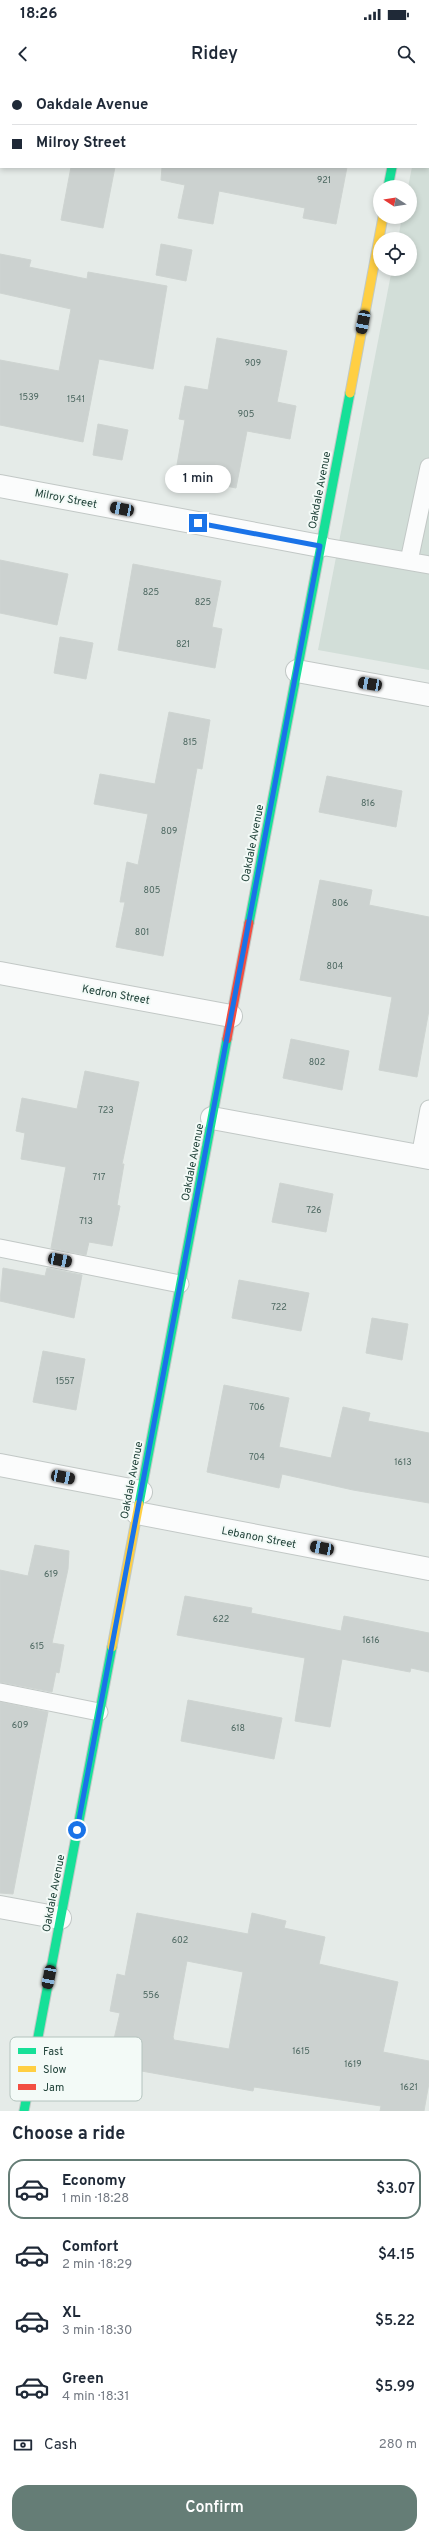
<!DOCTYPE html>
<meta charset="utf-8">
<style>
body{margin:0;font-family:Overpass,sans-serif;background:#f2f2f3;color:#1f2937;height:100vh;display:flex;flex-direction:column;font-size:15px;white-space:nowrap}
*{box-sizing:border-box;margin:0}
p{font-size:13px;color:#747a83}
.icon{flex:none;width:22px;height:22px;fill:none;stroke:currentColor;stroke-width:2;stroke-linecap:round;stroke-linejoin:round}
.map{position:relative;height:2031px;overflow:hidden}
.side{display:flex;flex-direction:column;background:#fff;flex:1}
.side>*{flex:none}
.top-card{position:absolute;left:0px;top:0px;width:429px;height:88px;box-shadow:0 2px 6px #0003;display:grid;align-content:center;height:88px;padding:0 12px;background:#fff}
.needle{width:26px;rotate:282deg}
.tools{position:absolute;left:373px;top:100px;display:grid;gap:8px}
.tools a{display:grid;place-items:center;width:44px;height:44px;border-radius:50%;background:#fff;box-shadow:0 2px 6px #0003;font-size:20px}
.end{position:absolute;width:18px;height:18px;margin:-9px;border:5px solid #1a73e8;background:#fff;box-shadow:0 0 0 2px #fff}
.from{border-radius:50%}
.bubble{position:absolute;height:28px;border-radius:14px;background:#fff;box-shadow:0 2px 6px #0003;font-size:13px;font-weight:600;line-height:28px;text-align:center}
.car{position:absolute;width:12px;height:24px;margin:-12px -6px;border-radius:5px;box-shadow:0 0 3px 1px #0007;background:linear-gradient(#222 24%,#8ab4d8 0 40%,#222 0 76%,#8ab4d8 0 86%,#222 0)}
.top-card b{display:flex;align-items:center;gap:14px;height:38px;font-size:15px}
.top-card b+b{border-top:1px solid #e0e1e3}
.top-card i{width:10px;height:10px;background:#1f2937}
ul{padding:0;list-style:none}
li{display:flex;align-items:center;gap:12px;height:60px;margin:0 8px 6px;padding:0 4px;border:2px solid transparent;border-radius:16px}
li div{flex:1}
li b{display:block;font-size:15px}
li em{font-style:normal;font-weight:600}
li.on{border-color:#657d76}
li>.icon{width:36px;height:36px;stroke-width:1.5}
h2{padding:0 12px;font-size:18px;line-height:48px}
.pay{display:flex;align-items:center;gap:10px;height:44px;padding:0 12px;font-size:15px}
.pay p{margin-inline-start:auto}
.action{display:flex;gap:8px;margin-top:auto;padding:8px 12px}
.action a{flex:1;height:46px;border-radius:16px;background:#657d76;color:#fff;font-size:16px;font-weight:600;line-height:46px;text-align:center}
.status{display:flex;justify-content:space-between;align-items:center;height:28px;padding:0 20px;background:#fff;direction:ltr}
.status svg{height:11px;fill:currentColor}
header{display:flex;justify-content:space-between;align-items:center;height:52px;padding:0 12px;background:#fff;font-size:18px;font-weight:600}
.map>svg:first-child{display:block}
.built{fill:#d2ded8}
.building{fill:#ccd2d0;stroke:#ced4d1;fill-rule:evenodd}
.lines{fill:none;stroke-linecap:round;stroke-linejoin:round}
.lane-casing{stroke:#c2c8c6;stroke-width:19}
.street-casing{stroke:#c2c8c6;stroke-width:24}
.fast-casing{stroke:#c0c9c5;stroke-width:11}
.slow-casing{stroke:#c0c9c5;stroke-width:11}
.jam-casing{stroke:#c0c9c5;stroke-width:11}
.lane{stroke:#fbfcfc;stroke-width:17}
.street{stroke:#fbfcfc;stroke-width:22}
.fast{stroke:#16e098;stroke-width:9}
.slow{stroke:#ffcf43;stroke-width:9}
.jam{stroke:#f24e42;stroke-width:9}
.route{stroke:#1a73e8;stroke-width:5}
.labels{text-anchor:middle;stroke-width:4;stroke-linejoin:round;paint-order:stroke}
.number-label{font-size:9px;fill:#4c6760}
.street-label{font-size:11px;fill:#204239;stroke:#f3faf7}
.key{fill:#f3faf7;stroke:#b4c3be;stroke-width:1}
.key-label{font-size:11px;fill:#204239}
</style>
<div class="status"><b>18:26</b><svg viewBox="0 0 49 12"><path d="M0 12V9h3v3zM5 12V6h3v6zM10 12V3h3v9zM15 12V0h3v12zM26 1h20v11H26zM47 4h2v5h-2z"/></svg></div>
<header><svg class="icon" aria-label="back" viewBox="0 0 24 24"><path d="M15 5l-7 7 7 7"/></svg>Ridey<svg class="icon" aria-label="search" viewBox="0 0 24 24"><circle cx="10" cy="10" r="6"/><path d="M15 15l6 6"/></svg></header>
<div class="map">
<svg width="429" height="2031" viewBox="0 0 429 2031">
<rect width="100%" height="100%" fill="#e5ebe8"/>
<path class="built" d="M428,10h1v580l-111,-20 74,-381h18v-30h-12l4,-22h8l-2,-30 4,-20h16z"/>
<path class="building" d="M71,87h44l-12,61 -42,-8z
M162,87h185l-11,57 -33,-6 2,-10 -86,-17 -6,33 -35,-6 7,-33 -24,-5z
M161,164l31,6 -6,31 -30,-6z
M0,174l31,6 -2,7 58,12 1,-7 79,14 -14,83 -54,-10 -16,83 -83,-17v-65l59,11 12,-62 -71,-16z
M217,258l70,13 -10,51 19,4 -6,33 -43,-8 -11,57 -61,-12 10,-56 -6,-1 6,-33 23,4z
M98,344l30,6 -6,30 -29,-5z
M0,480l68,14 -11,51 -57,-12z
M133,484l88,17 -9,46 10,2 -7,39 -97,-18z
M60,557l33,6 -7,36 -32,-6z
M169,632l41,8 -8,49 -5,-1 -34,188 -47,-9 9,-45h-5l7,-40 11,3 10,-51 -54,-10 6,-30 55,10z
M327,696l75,15 -6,36 -77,-15z
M320,800l52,10 -3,15 60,12v93l-12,67 -38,-7 13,-73 -92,-17z
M291,959l58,12 -7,39 -59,-12z
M85,991l54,11 -17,82h2l-7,41 3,1 -8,40 -23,-4 -3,13 -35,-7 15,-81 -45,-8 4,-26 -9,-2 6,-33 55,11z
M280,1103l53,11 -7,38 -54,-10z
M3,1188l42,8 2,-8 35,7 -8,43 -74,-17z
M239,1200l70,13 -8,38 -69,-13z
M372,1238l36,6 -6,36 -36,-7z
M43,1271l42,8 -9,51 -43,-8z
M224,1305l65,13 -10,49 52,11 12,-51 27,6 -2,8 61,12v70l-76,-13 -71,-16 -3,14 -72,-16z
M35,1465l34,6 -1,18 -16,74 12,2 -5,28 -3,-1 -4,20 -52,-10v-112l28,6z
M185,1516l67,12 -1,5 90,18 3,-15 85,17v39l-18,-4 -1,4 -68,-13 -12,68 -35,-6 10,-63 -128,-23z
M188,1620l94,18 -8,41 -93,-18z
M0,1622l48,10 -35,182 -13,-1z
M137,1833l111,21 4,-21 34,8 -2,7 41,9 -6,27 79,18 -15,70 46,9v22l-5,28h-44l1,-5 -127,-19 -1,4 -145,-26 12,-52 -10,-2 7,-37 8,2zM187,1881l56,11 -14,77 -55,-9 -1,-3z"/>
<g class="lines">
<g class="lane-casing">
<path id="lane" d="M320,466l109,19
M409,481l20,-94
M420,1077l9,-48
M0,1168l180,36
M0,1612l99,20"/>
</g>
<g class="street-casing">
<path id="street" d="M0,406l320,60
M297,591l132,24
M0,893l231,43
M212,1038l217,40
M0,1385l141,27
M137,1433l292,56
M0,1827l60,11"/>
</g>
<g class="fast-casing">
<path id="fast" d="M408,1l1,-1
M388,107l4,-20
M249,843l101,-530
M139,1424l88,-465
M24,2031l88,-464"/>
</g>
<g class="slow-casing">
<path id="slow" d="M350,313l33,-176
M112,1567l27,-143"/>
</g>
<g class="jam-casing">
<path id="jam" d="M227,959l22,-116"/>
</g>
<use href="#lane" class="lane"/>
<use href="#street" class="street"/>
<use href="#fast" class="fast"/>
<use href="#slow" class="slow"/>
<use href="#jam" class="jam"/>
</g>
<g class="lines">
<path class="route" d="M77,1750l243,-1284 -122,-23"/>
</g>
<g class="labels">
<g class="number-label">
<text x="324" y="103">921</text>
<text x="253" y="286">909</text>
<text x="29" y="320">1539</text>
<text x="76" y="322">1541</text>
<text x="246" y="337">905</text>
<text x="151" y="515">825</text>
<text x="203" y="525">825</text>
<text x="183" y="567">821</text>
<text x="190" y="665">815</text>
<text x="368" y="726">816</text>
<text x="169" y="754">809</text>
<text x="152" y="813">805</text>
<text x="340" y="826">806</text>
<text x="142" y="855">801</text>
<text x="335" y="889">804</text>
<text x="317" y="985">802</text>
<text x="106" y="1033">723</text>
<text x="99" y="1100">717</text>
<text x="314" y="1133">726</text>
<text x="86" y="1144">713</text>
<text x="279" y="1230">722</text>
<text x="65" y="1304">1557</text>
<text x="257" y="1330">706</text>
<text x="257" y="1380">704</text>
<text x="403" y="1385">1613</text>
<text x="51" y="1497">619</text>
<text x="221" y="1542">622</text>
<text x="371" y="1563">1616</text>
<text x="37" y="1569">615</text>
<text x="20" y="1648">609</text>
<text x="238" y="1651">618</text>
<text x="180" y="1863">602</text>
<text x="151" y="1918">556</text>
<text x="301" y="1974">1615</text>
<text x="353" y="1987">1619</text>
<text x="409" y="2010">1621</text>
</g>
<g class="street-label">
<text transform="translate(319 410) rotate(-79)" y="4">Oakdale Avenue</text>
<text transform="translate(66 418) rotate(11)" y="4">Milroy Street</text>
<text transform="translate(252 763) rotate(-79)" y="4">Oakdale Avenue</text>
<text transform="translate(116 914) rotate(10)" y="4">Kedron Street</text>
<text transform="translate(192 1082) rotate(-79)" y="4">Oakdale Avenue</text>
<text transform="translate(131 1400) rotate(-79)" y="4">Oakdale Avenue</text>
<text transform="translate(259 1457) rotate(11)" y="4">Lebanon Street</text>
<text transform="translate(53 1813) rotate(-79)" y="4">Oakdale Avenue</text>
</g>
</g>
<rect x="10" y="1957" width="132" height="64" rx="6" class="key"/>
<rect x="18" y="1968" width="18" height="6" fill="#16e098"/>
<rect x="18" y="1986" width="18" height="6" fill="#ffcf43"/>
<rect x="18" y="2004" width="18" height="6" fill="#f24e42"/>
<g class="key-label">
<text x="43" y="1975">Fast</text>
<text x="43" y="1993">Slow</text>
<text x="43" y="2011">Jam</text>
</g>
</svg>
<div class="tools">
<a><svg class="needle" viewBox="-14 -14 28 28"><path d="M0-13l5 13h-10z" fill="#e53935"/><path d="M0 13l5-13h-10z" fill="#747a83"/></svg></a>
<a><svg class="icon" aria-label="locate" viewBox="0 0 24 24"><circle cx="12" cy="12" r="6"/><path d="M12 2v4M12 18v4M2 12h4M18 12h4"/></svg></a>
</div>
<i class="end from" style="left:77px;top:1750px"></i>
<i class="end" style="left:198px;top:443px"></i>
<div class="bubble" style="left:165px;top:385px;width:66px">1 min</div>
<i class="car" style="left:363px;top:242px;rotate:191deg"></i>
<i class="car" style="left:122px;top:429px;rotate:281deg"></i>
<i class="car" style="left:370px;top:604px;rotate:280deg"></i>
<i class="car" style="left:60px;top:1180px;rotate:101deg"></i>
<i class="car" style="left:63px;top:1397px;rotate:101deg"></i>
<i class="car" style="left:322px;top:1468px;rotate:281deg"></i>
<i class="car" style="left:49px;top:1897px;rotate:191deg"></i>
<div class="top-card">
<b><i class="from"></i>Oakdale Avenue</b>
<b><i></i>Milroy Street</b>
</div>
</div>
<section class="side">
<h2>Choose a ride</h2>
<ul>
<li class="on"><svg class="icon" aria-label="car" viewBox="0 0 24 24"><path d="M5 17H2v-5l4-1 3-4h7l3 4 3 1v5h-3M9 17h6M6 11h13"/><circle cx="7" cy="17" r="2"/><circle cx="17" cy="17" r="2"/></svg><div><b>Economy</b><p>1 min · 18:28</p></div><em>$3.07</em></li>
<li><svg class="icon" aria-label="car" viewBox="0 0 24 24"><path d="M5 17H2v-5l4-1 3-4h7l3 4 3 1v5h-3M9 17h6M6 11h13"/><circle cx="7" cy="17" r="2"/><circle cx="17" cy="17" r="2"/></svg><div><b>Comfort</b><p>2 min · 18:29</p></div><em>$4.15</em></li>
<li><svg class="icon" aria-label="car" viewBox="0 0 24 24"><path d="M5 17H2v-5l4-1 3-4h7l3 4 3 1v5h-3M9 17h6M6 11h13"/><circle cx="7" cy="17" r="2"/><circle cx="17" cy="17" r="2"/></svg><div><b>XL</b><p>3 min · 18:30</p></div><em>$5.22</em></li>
<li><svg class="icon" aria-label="car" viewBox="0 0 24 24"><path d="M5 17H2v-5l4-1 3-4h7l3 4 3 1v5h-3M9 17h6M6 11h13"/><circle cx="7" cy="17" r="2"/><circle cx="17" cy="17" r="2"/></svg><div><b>Green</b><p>4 min · 18:31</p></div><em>$5.99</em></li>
</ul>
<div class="pay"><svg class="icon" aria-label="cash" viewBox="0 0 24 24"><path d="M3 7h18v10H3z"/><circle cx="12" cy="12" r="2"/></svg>Cash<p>280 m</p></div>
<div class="action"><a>Confirm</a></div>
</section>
